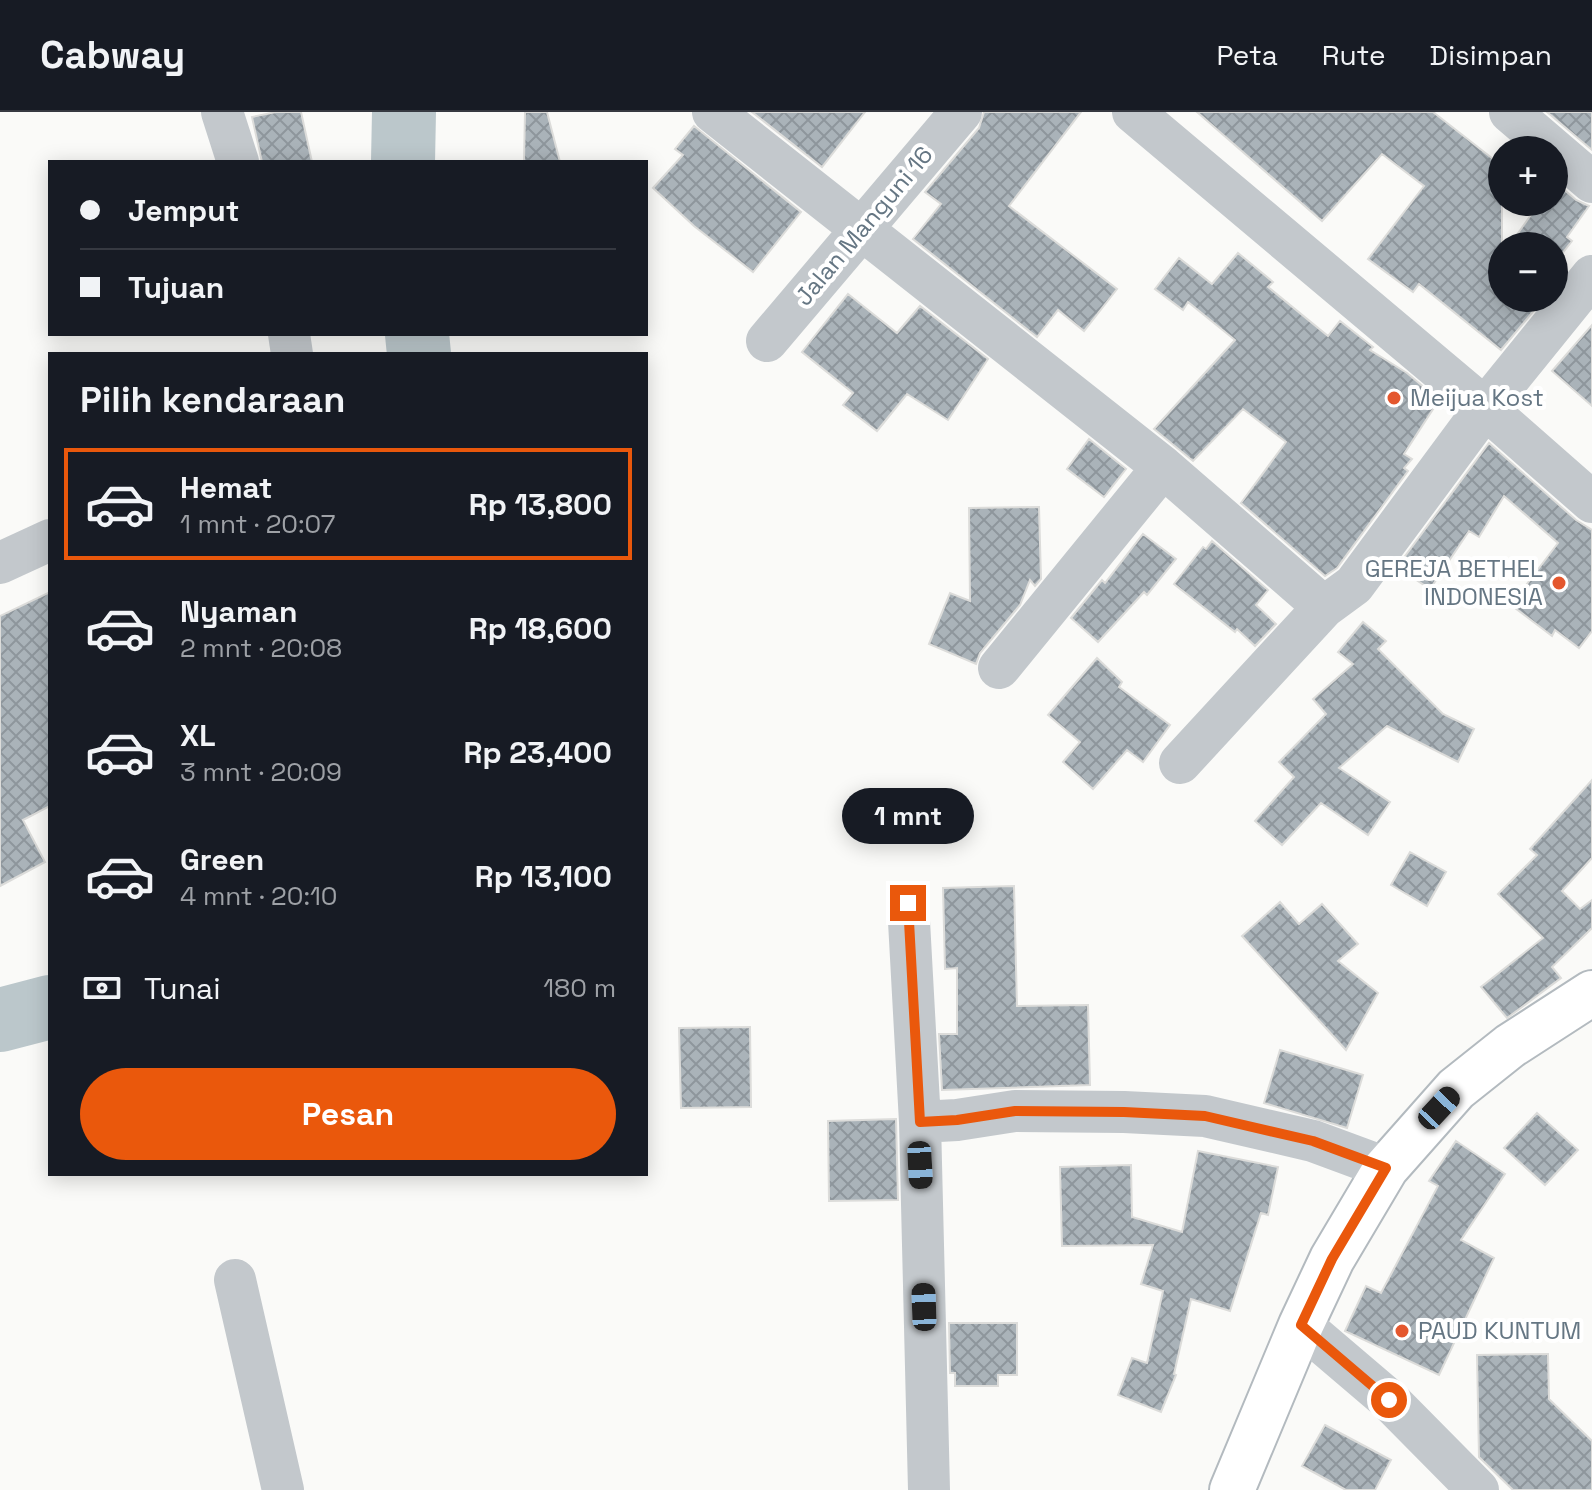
<!DOCTYPE html>
<html lang="id">
<meta charset="utf-8">
<style>
body{margin:0;font-family:"Space Grotesk",sans-serif;background:#242831;color:#f1f3f6;height:100vh;display:flex;flex-direction:column;font-size:30px;white-space:nowrap}
*{box-sizing:border-box;margin:0}
p{font-size:26px;color:#9ea1a6}
.icon{flex:none;width:44px;height:44px;fill:none;stroke:currentColor;stroke-width:2;stroke-linecap:round;stroke-linejoin:round}
.map{position:relative;flex:1;overflow:hidden}
.details{position:absolute;left:48px;top:240px;width:600px;height:824px;display:flex;flex-direction:column;background:#171b24;border-radius:0px;box-shadow:0 4px 20px #0003}
.details>*{flex:none}
.top-card{position:absolute;left:48px;top:48px;width:600px;height:176px;border-radius:0px;box-shadow:0 4px 20px #0003;display:grid;align-content:center;height:176px;padding:0 32px;background:#171b24}
.controls{position:absolute;left:1488px;top:24px;display:grid;gap:16px}
.controls a{display:grid;place-items:center;width:80px;height:80px;border-radius:50%;background:#171b24;box-shadow:0 4px 20px #0003;font-size:40px}
.end{position:absolute;width:36px;height:36px;margin:-18px;border:10px solid #ea580c;background:#fff;box-shadow:0 0 0 4px #fff}
.from{border-radius:50%}
.bubble{position:absolute;height:56px;border-radius:28px;background:#171b24;box-shadow:0 4px 20px #0003;font-size:26px;font-weight:800;line-height:56px;text-align:center}
.car{position:absolute;width:24px;height:48px;margin:-24px -12px;border-radius:10px;box-shadow:0 0 6px 2px #0007;background:linear-gradient(#222 24%,#8ab4d8 0 40%,#222 0 76%,#8ab4d8 0 86%,#222 0)}
.top-card b{display:flex;align-items:center;gap:28px;height:76px;font-size:30px}
.top-card b+b{border-top:2px solid #363941}
.top-card i{width:20px;height:20px;background:#f1f3f6}
ul{padding:0;list-style:none}
li{display:flex;align-items:center;gap:24px;height:112px;margin:0 16px 12px;padding:0 16px;border:4px solid transparent;border-radius:0px}
li div{flex:1}
li b{display:block;font-size:30px}
li em{font-style:normal;font-weight:800}
li.active{border-color:#ea580c}
li>.icon{width:72px;height:72px;stroke-width:1.5}
h2{padding:0 32px;font-size:36px;line-height:96px}
.pay{display:flex;align-items:center;gap:20px;height:88px;padding:0 32px;font-size:30px}
.pay p{margin-inline-start:auto}
.primary-button{display:flex;gap:16px;margin-top:auto;padding:16px 32px}
.primary-button a{flex:1;height:92px;border-radius:48px;background:#ea580c;color:#fff;font-size:32px;font-weight:800;line-height:92px;text-align:center}
header{display:flex;align-items:center;gap:48px;box-sizing:border-box;height:112px;padding:0 40px;background:#171b24;border-bottom:2px solid #363941}
header strong{font-size:38px}
nav{display:flex;gap:44px;margin-inline-start:auto;font-size:28px}
.map>svg:first-child{display:block}
.lines{fill:none;stroke-linecap:round;stroke-linejoin:round}
.river{stroke:#bbc7cb;stroke-width:64}
.building{fill:url(#building-cross-hatch);stroke:#dcdcda;stroke-width:2}
.secondary-casing{stroke:#b3babf;stroke-width:48}
.street{stroke:#c3c8cc;stroke-width:42}
.secondary{stroke:#fff;stroke-width:44}
.route{stroke:#ea580c;stroke-width:10}
.poi-dot{fill:#e4572e;stroke:#fff;stroke-width:3}
.labels{text-anchor:middle;stroke-width:8;stroke-linejoin:round;paint-order:stroke}
.street-label{font-size:24px;fill:#657683;stroke:#fff}
.poi-label{font-size:24px;fill:#657683;stroke:#fff;text-anchor:start}
</style>
<header>
<strong>Cabway</strong>
<nav><a>Peta</a><a>Rute</a><a>Disimpan</a></nav>
</header>
<div class="map">
<svg width="1592" height="1378" viewBox="0 0 1592 1378">
<defs>
<pattern id="building-cross-hatch" width="8" height="8" patternUnits="userSpaceOnUse" patternTransform="scale(2)"><rect width="8" height="8" fill="#aab3b9"/><path d="M0 0l8 8M0 8l8-8" fill="none" stroke="#8e969c"/></pattern>
</defs>
<rect width="100%" height="100%" fill="#fafaf8"/>
<g class="lines">
<path class="river" d="M403,50l1,-50
M417,222l2,20
M0,908l50,-13"/>
</g>
<path class="building" d="M276,0h25l11,50h-50l-10,-45z
M525,0h22l13,50h-36z
M752,0h113l-43,55z
M984,0h97l-72,94 108,83 -33,42 -26,-21 -21,27 -124,-98 28,-35 -16,-12 54,-64z
M1197,0h236l69,54v132h26l-2,2 10,8 -35,42 -82,-66 -6,8 -45,-33 56,-73 -42,-32 -60,67z
M1547,0h45v38z
M694,14l107,86 -48,60 -59,-46 -41,-38 30,-33 -8,-6z
M1554,69l22,19 13,6 -22,31 5,4 -18,23v-18h-45l31,-44h14z
M1238,141l35,29 -5,5 60,49 12,-15 33,26 -3,3 37,23 32,27 -35,54 8,5 -8,9 4,3 -71,97 -12,8 -84,-73 45,-61 -43,-33 -50,52 -39,-32 81,-89 -47,-38 -5,8 -28,-21 24,-31 33,26z
M848,182l49,39 23,-27 68,53 -40,61 -41,-26 -30,37 -34,-26 10,-12 -51,-41z
M1592,213v81l-40,-35z
M1089,327l37,30 -22,28 -37,-28z
M1489,331l87,77 16,10v101l-13,17 -24,-18 -3,6 -41,-31 47,-62 -54,-47 -25,41 -10,-6 -39,58 -33,-22z
M1039,395l2,72 -6,7 -5,-6 -10,25 -40,48 -4,11 -47,-20 21,-51 20,8 -1,-93z
M1143,422l33,25 -29,36 -3,-3 -46,50 -27,-24 31,-38 3,3z
M1212,429l56,49 -12,15 20,19 -21,22 -18,-17 -2,3 -61,-48 29,-37 3,2z
M50,480v214l-27,14 22,42 -45,24v-270z
M1363,510l23,19 -8,8 65,65 31,15 -16,33 -71,-36 -48,42 51,34 -22,33 -47,-32 -39,42 -27,-24 39,-44 -15,-15 47,-48 -13,-15 40,-35 -15,-12z
M1097,546l25,24 -3,5 51,38 -27,37 -16,-12 -34,39 -30,-27 17,-20 -32,-27z
M1592,668v78l-30,33 18,18 12,-9v28l-40,39 9,11 -54,40 -26,-31 62,-49 -45,-44 39,-39 -7,-6z
M1410,740l36,20 -19,34 -36,-21z
M1014,774l3,120 71,-1 2,80 -148,5 -3,-56h18v-66l-12,1 -2,-81z
M1280,790l19,22 23,-20 36,40 -20,17 40,32 -32,57 -104,-114z
M750,915l1,80 -70,1 -2,-80z
M1280,938l83,25 -16,53 -83,-25z
M1537,1001l41,37 -33,35 -41,-37z
M896,1007l2,81 -69,1 -1,-80z
M1456,1029l49,33 -44,66 33,18 -55,117 -94,-44 21,-45 15,7 57,-107 -9,-5z
M1198,1039l80,16 -10,48 -7,-2 -31,98 -39,-12 -17,75 2,1 -15,37 -43,-17 14,-37 15,5 16,-72 -22,-7 12,-39 -91,1 -2,-79 71,-2 1,52 50,15z
M949,1211h68v52h-19v11h-43v-13h-5z
M1548,1242l1,45 43,42v49h-79l-34,-33 -2,-102z
M1325,1313l66,35 -16,30h-29l-44,-24z"/>
<g class="lines">
<g class="secondary-casing">
<path id="secondary" d="M1232,1378l69,-165 31,-66 54,-91 70,-79 54,-43 82,-53"/>
</g>
<path class="street" d="M222,0l16,50
M713,0l450,355 161,140
M1133,0l352,296 107,94
M1510,0l82,70
M289,222l3,20
M767,229l194,-229
M0,451l50,-23
M999,556l164,-201
M1180,651l144,-156 30,-22 131,-177 107,-132
M908,791l12,219
M235,1168l48,210
M1301,1213l88,75 89,90
M929,1378l-9,-368 37,-2 58,-9 109,1 81,4 108,25 73,27"/>
<use href="#secondary" class="secondary"/>
</g>
<g class="lines">
<path class="route" d="M908,791l12,219 37,-2 58,-9 109,1 81,4 108,25 73,27 -54,91 -31,66 88,75"/>
</g>
<g class="poi-dot">
<circle cx="1394" cy="286" r="8"/>
<circle cx="1559" cy="471" r="8"/>
<circle cx="1402" cy="1219" r="8"/>
</g>
<g class="labels">
<g class="street-label">
<text transform="translate(864 114) rotate(-50)" y="8">Jalan Manguni 16</text>
</g>
<g class="poi-label">
<text x="1410" y="294">Meijua Kost</text>
<text x="1543" y="465" text-anchor="end">GEREJA BETHEL<tspan x="1543" dy="28">INDONESIA</tspan></text>
<text x="1418" y="1227">PAUD KUNTUM</text>
</g>
</g>
</svg>
<div class="controls">
<a>+</a>
<a>−</a>
</div>
<i class="end from" style="left:1389px;top:1288px"></i>
<i class="end" style="left:908px;top:791px"></i>
<div class="bubble" style="left:842px;top:676px;width:132px">1 mnt</div>
<i class="car" style="left:1439px;top:996px;rotate:43deg"></i>
<i class="car" style="left:920px;top:1053px;rotate:177deg"></i>
<i class="car" style="left:924px;top:1195px;rotate:358deg"></i>
<div class="top-card">
<b><i class="from"></i>Jemput</b>
<b><i></i>Tujuan</b>
</div>
<section class="details">
<h2>Pilih kendaraan</h2>
<ul>
<li class="active"><svg class="icon" aria-label="car" viewBox="0 0 24 24"><path d="M5 17H2v-5l4-1 3-4h7l3 4 3 1v5h-3M9 17h6M6 11h13"/><circle cx="7" cy="17" r="2"/><circle cx="17" cy="17" r="2"/></svg><div><b>Hemat</b><p>1 mnt · 20:07</p></div><em>Rp 13,800</em></li>
<li><svg class="icon" aria-label="car" viewBox="0 0 24 24"><path d="M5 17H2v-5l4-1 3-4h7l3 4 3 1v5h-3M9 17h6M6 11h13"/><circle cx="7" cy="17" r="2"/><circle cx="17" cy="17" r="2"/></svg><div><b>Nyaman</b><p>2 mnt · 20:08</p></div><em>Rp 18,600</em></li>
<li><svg class="icon" aria-label="car" viewBox="0 0 24 24"><path d="M5 17H2v-5l4-1 3-4h7l3 4 3 1v5h-3M9 17h6M6 11h13"/><circle cx="7" cy="17" r="2"/><circle cx="17" cy="17" r="2"/></svg><div><b>XL</b><p>3 mnt · 20:09</p></div><em>Rp 23,400</em></li>
<li><svg class="icon" aria-label="car" viewBox="0 0 24 24"><path d="M5 17H2v-5l4-1 3-4h7l3 4 3 1v5h-3M9 17h6M6 11h13"/><circle cx="7" cy="17" r="2"/><circle cx="17" cy="17" r="2"/></svg><div><b>Green</b><p>4 mnt · 20:10</p></div><em>Rp 13,100</em></li>
</ul>
<div class="pay"><svg class="icon" aria-label="cash" viewBox="0 0 24 24"><path d="M3 7h18v10H3z"/><circle cx="12" cy="12" r="2"/></svg>Tunai<p>180 m</p></div>
<div class="primary-button"><a>Pesan</a></div>
</section>
</div>
